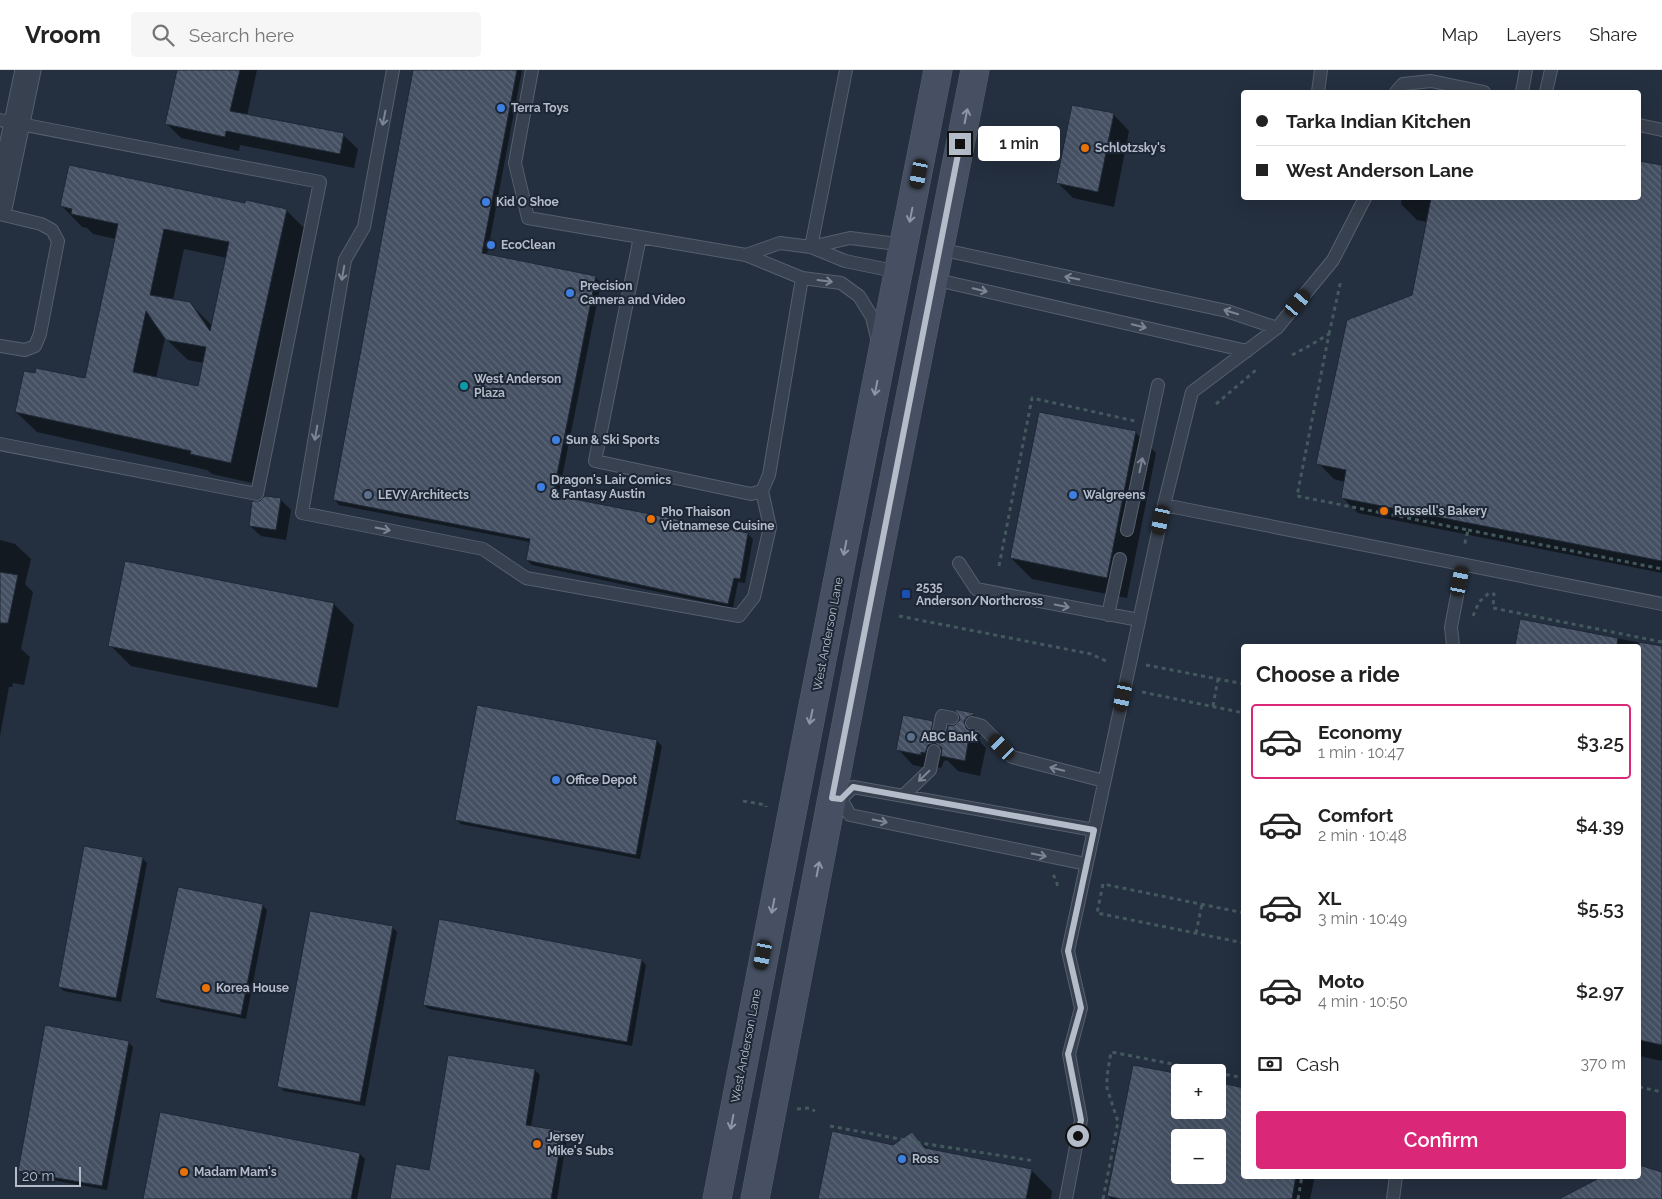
<!DOCTYPE html>
<meta charset="utf-8">
<style>
body{margin:0;font-family:Raleway,sans-serif;background:#f6f6f6;color:#222;height:100vh;display:flex;flex-direction:column;font-size:19px;white-space:nowrap}
*{box-sizing:border-box;margin:0}
p{font-size:16px;color:#767676}
.icon{flex:none;width:28px;height:28px;fill:none;stroke:currentColor;stroke-width:2;stroke-linecap:round;stroke-linejoin:round}
.map{position:relative;flex:1;overflow:hidden}
.sheet{position:absolute;left:1241px;top:574px;width:400px;height:535px;display:flex;flex-direction:column;background:#fff;border-radius:5px;box-shadow:0 5px 20px #0002}
.sheet>*{flex:none}
.hud{position:absolute;left:1241px;top:20px;width:400px;height:110px;border-radius:5px;box-shadow:0 5px 20px #0002;display:grid;align-content:center;height:110px;padding:0 15px;background:#fff}
.buttons{position:absolute;left:1171px;top:994px;display:grid;gap:10px}
.buttons a{display:grid;place-items:center;width:55px;height:55px;border-radius:5px;background:#fff;box-shadow:0 5px 20px #0002;font-size:25px}
.scale{position:absolute;left:15px;bottom:12px;width:66px;box-sizing:border-box;padding-left:5px;border:2px solid #b4bcca;border-top:0;font-size:14px;line-height:18px;white-space:nowrap;color:#b4bcca;-webkit-text-stroke:4px #1d2634;paint-order:stroke}
.end{position:absolute;width:22px;height:22px;margin:-11px;border:6px solid #b4bcca;background:#111;box-shadow:0 0 0 2px #111}
.from{border-radius:50%}
.bubble{position:absolute;height:35px;border-radius:5px;background:#fff;box-shadow:0 5px 20px #0002;font-size:16px;font-weight:600;line-height:35px;text-align:center}
.car{position:absolute;width:15px;height:30px;margin:-15px -8px;border-radius:6px;box-shadow:0 0 4px 1px #0007;background:linear-gradient(#222 24%,#8ab4d8 0 40%,#222 0 76%,#8ab4d8 0 86%,#222 0)}
.hud b{display:flex;align-items:center;gap:18px;height:48px;font-size:19px}
.hud b+b{border-top:1px solid #e0e0e0}
.hud i{width:12px;height:12px;background:#222}
ul{padding:0;list-style:none}
li{display:flex;align-items:center;gap:15px;height:75px;margin:0 10px 8px;padding:0 5px;border:2px solid transparent;border-radius:5px}
li div{flex:1}
li b{display:block;font-size:19px}
li em{font-style:normal;font-weight:600}
li.current{border-color:#db2777}
li>.icon{width:45px;height:45px;stroke-width:1.5}
h2{padding:0 15px;font-size:22px;line-height:60px}
.pay{display:flex;align-items:center;gap:12px;height:55px;padding:0 15px;font-size:19px}
.pay p{margin-inline-start:auto}
.primary-button{display:flex;gap:10px;margin-top:auto;padding:10px 15px}
.primary-button a{flex:1;height:58px;border-radius:5px;background:#db2777;color:#fff;font-size:20px;font-weight:600;line-height:58px;text-align:center}
header{display:flex;align-items:center;gap:30px;box-sizing:border-box;height:70px;padding:0 25px;background:#fff;border-bottom:1px solid #e0e0e0}
header strong{font-size:24px}
nav{display:flex;gap:28px;margin-inline-start:auto;font-size:18px}
.search{width:350px;height:45px;background:#f6f6f6;display:flex;align-items:center;gap:12px;box-sizing:border-box;padding:0 18px;border-radius:5px;color:#767676;font-size:19px}
.map>svg:first-child{display:block}
.shadow{fill:#0007;fill-rule:evenodd}
.building{fill:url(#building-back-hatch);stroke:#1f2836;fill-rule:evenodd}
.lines{fill:none;stroke-linecap:round;stroke-linejoin:round}
.lane-casing{stroke:#565f6d;stroke-width:14}
.street-casing{stroke:#565f6d;stroke-width:27}
.secondary-casing{stroke:#565f6d;stroke-width:29}
.path{stroke:#44595d;stroke-width:3;stroke-dasharray:4 4;stroke-linecap:butt}
.lane{stroke:#38414f;stroke-width:12}
.street{stroke:#38414f;stroke-width:25}
.secondary{stroke:#465062;stroke-width:28}
.oneway{stroke:#8e96a6}
.oneway2{stroke:#7c8593}
.route{stroke:#b4bcca;stroke-width:6}
.shop-dot{fill:#3f7fe0;stroke:#1d2634;stroke-width:2}
.food-dot{fill:#e8710a;stroke:#1d2634;stroke-width:2}
.culture-dot{fill:#0f9aa8;stroke:#1d2634;stroke-width:2}
.service-dot{fill:#5c6f8a;stroke:#1d2634;stroke-width:2}
.transit-dot{fill:#1a4fb4;stroke:#1d2634;stroke-width:2}
.labels{text-anchor:middle;stroke-width:4;stroke-linejoin:round;paint-order:stroke}
.poi-label{font-size:12px;font-weight:bold;fill:#b4bcca;stroke:#1d2634;text-anchor:start}
.street-label{font-size:12px;fill:#b4bcca;stroke:#1d2634}
</style>
<header>
<strong>Vroom</strong>
<div class="search"><svg class="icon" aria-label="search" viewBox="0 0 24 24"><circle cx="10" cy="10" r="6"/><path d="M15 15l6 6"/></svg>Search here</div>
<nav><a>Map</a><a>Layers</a><a>Share</a></nav>
</header>
<div class="map">
<svg width="1662" height="1129" viewBox="0 0 1662 1129">
<defs>
<pattern id="building-back-hatch" width="6" height="6" patternUnits="userSpaceOnUse" patternTransform="scale(1.25)"><rect width="6" height="6" fill="#455163"/><path d="M-1 5l2 2M0 0l6 6M5-1l2 2" fill="none" stroke="#5d6878"/></pattern>
</defs>
<rect width="100%" height="100%" fill="#242f3f"/>
<path class="shadow" d="M178,0h79l-10,46 96,19 15,14 -4,19 -114,-23 -1,6 -58,-13 -15,-15z
M414,0h108l-35,185 109,23 5,5 -43,214 190,37 5,5 -8,44 -7,-1 -5,26 -201,-43 -5,-5 3,-18 -191,-37 -4,-5z
M1114,45l15,16 -15,76 -41,-9 -15,-15z
M1639,92l23,5v406l-304,-60 -16,-16 3,-15 -11,-3 -16,-16 95,-167 15,-74 -11,-2 -16,-16 1,-6h237z
M246,135l40,5 21,21 -55,252 -40,-9 -5,-4 -170,-38 -21,-20 70,-32 30,-141 -23,-5 -6,-6 -5,-1 -20,-21zM184,179l43,9 -14,69 -23,-24 -17,-3zM165,268l23,22 16,3 -5,24 -43,-9z
M1135,362l21,21 -29,145 -95,-19 -21,-21z
M280,429l11,11 -5,30 -25,-4 -11,-10 11,-23z
M0,470l15,4 16,15 -6,25 8,8 -12,57 9,8 -6,28 -11,-2 -1,4h-3l-9,49z
M334,534l20,21 -16,83 -207,-42 -21,-21z
M1521,550l141,27v414l-23,-5v-410h-123z
M961,644h12l16,16 -6,2 -4,6 2,5 5,5 -6,28 -22,-5 -11,-11 -3,1 -3,7 -4,-1 -1,3 -23,-5 -15,-16 34,-27 15,15 14,-17z
M657,671l5,5 -22,113 -179,-35 -5,-5z
M142,788l5,5 -26,139 -57,-11 -5,-4z
M262,835l5,5 -21,109 -85,-17 -4,-5z
M392,857l5,5 -32,174 -81,-15 -5,-5z
M641,890l5,5 -14,81 -203,-37 -5,-4z
M128,972l5,5 -26,143 -82,-15 -5,-5z
M535,1000l5,5 -9,52 31,5 5,5 -10,62h-166l39,-28z
M1180,1006v34h38v-26l26,5v87h71l-5,23h-199l-3,-3zM1180,1068h38v37h-38z
M161,1044l199,40 5,5 -8,40h-213z
M912,1064l17,16 102,20 21,21 -1,8h-231l73,-53z"/>
<path class="building" d="M177,0h63l-10,41 114,22 -4,21 -114,-23 -1,6 -60,-13z
M413,0h104l-35,183 114,23 -43,219 195,38 -8,46 -6,-1 -6,26 -202,-44 4,-21 -197,-39z
M1072,35l42,8 -16,79 -42,-9z
M1639,91l23,4v396l-321,-63 5,-28 -30,-6 31,-144 65,-25 19,-97h208z
M69,95l176,38 1,-3 41,9 -56,254 -41,-9 1,-3 -176,-39 9,-41 11,2 1,-5 49,10 33,-154 -47,-10 1,-5 -12,-3zM164,159l65,13 -19,89 -20,-29 -40,-7zM146,241l20,29 40,7 -8,39 -65,-14z
M1039,342l97,19 -29,147 -97,-20z
M265,426l16,2 -5,32 -27,-4 3,-25h8z
M125,491l209,42 -17,85 -209,-42z
M0,502l18,3 -10,48h-8z
M1520,549l98,19 -1,8h-102z
M1639,572l23,4v399l-23,-5z
M477,635l180,35 -21,115 -181,-35z
M954,639l20,4 -1,2 -6,2 -3,4 2,7 4,3 -5,30 -24,-5 1,-8 -7,-5 -7,2 -3,8 -4,-1v3l-25,-5 7,-35 30,6 -3,17 3,3 7,2 6,-6 2,-11 7,-1 5,-5 -1,-5z
M84,776l59,11 -27,141 -58,-11z
M178,817l85,17 -22,111 -86,-17z
M310,841l83,15 -33,176 -83,-15z
M439,849l203,40 -15,83 -204,-37z
M45,955l84,16 -27,145 -84,-15z
M448,985l87,14 -9,56 37,6 -12,68h-161l6,-35 33,6z
M1133,995l47,9v36h38v-28l26,6v88h52l-4,23h-171l-14,-3zM1180,1068h38v37h-38z
M160,1042l200,41 -9,46h-208z
M832,1061l61,14 19,-13 13,16 107,21 -6,30h-208z
M1639,1095l23,7v27h-103l44,-23h36z"/>
<g class="lines">
<g class="lane-casing">
<path id="lane" d="M393,0l-29,157 -19,33 -43,253 181,36 43,29 213,38 15,-19 16,-70 -8,-36
M532,0l-17,93 13,55 218,37 34,-12 31,4 35,-177
M1318,22l3,-22
M1396,22l7,-8 28,-3 53,11
M1522,22l4,-22
M1546,22l5,-22
M0,50l320,62 -63,312 -257,-50
M1639,55l23,5
M0,144l41,10 11,6 6,11 -18,93 -5,12 -10,4 -25,-4
M640,167l-45,224 156,33 11,-3 7,-16 33,-197
M939,179l288,62 50,17
M746,185l56,23 39,5 18,13 13,21 6,25
M899,202l-54,-11 -34,-14 39,-9 55,7
M933,209l314,72
M1164,435l498,99
M1127,460l31,-145
M959,493l17,26 163,31
M1108,545l12,-56
M1453,576l-2,-19 12,-62
M972,653l10,3 30,31 92,24
M938,665l4,-19 10,2
M903,726l27,-26 4,-19
M841,729l12,-12 241,43
M841,729l9,16 236,49
M1066,1129l15,-79 -12,-66 12,-46 -13,-57 96,-446 28,-113 85,-64 56,-68 32,-62
M1393,1129l3,-23"/>
</g>
<g class="street-casing">
<path id="street" d="M0,134l28,-134"/>
</g>
<g class="secondary-casing">
<path id="secondary" d="M717,1129c71,-377 149,-752 221,-1129
M755,1129l117,-610 103,-519"/>
</g>
<path class="path" d="M1329,264l12,-54
M1292,285l17,-9 20,-12 -32,162 171,34 -4,17
M1216,334l40,-34
M1468,460l194,39
M999,496l33,-168 103,23
M899,546l192,38 15,7
M1473,546l6,-14 10,-9 5,1 -1,14 169,34
M1146,595l98,19
M1142,622l102,21
M1213,636l5,-27
M743,731l23,4v2
M1053,805l3,4 2,9
M1244,843l-141,-29 -6,29 147,30
M1196,863l6,-29
M1218,1003l26,5
M1639,1017l23,5
M797,1039l12,-1 6,3
M830,1056l91,17 114,18
M1103,1129l15,-77 -11,-34v-12l4,-24 103,20
M1298,1129l4,-23"/>
<use href="#lane" class="lane"/>
<use href="#street" class="street"/>
<use href="#secondary" class="secondary"/>
</g>
<defs><path id="oneway-shaft" d="M-6 0H5M1.5-3L5.5 0L1.5 3" fill="none" stroke-width="1.6" stroke-linecap="round" stroke-linejoin="round" transform="scale(1.25)"/></defs>
<g class="oneway">
<use href="#oneway-shaft" transform="translate(966 46) rotate(-79)"/>
<use href="#oneway-shaft" transform="translate(911 145) rotate(101)"/>
<use href="#oneway-shaft" transform="translate(876 318) rotate(101)"/>
<use href="#oneway-shaft" transform="translate(845 478) rotate(101)"/>
<use href="#oneway-shaft" transform="translate(811 647) rotate(102)"/>
<use href="#oneway-shaft" transform="translate(818 799) rotate(-79)"/>
<use href="#oneway-shaft" transform="translate(773 836) rotate(101)"/>
<use href="#oneway-shaft" transform="translate(732 1052) rotate(101)"/>
</g>
<g class="oneway2">
<use href="#oneway-shaft" transform="translate(384 48) rotate(101)"/>
<use href="#oneway-shaft" transform="translate(343 203) rotate(100)"/>
<use href="#oneway-shaft" transform="translate(1072 208) rotate(-168)"/>
<use href="#oneway-shaft" transform="translate(825 211) rotate(7)"/>
<use href="#oneway-shaft" transform="translate(980 220) rotate(13)"/>
<use href="#oneway-shaft" transform="translate(1231 242) rotate(-163)"/>
<use href="#oneway-shaft" transform="translate(1139 256) rotate(13)"/>
<use href="#oneway-shaft" transform="translate(316 363) rotate(100)"/>
<use href="#oneway-shaft" transform="translate(1141 395) rotate(-78)"/>
<use href="#oneway-shaft" transform="translate(383 459) rotate(11)"/>
<use href="#oneway-shaft" transform="translate(1062 536) rotate(11)"/>
<use href="#oneway-shaft" transform="translate(1057 699) rotate(-166)"/>
<use href="#oneway-shaft" transform="translate(924 706) rotate(136)"/>
<use href="#oneway-shaft" transform="translate(880 751) rotate(12)"/>
<use href="#oneway-shaft" transform="translate(1039 785) rotate(12)"/>
</g>
<g class="lines">
<path class="route" d="M960,74l-128,654 9,1 12,-12 241,43 -26,121 13,57 -13,46 13,66 -3,16"/>
</g>
<g class="shop-dot">
<circle cx="501" cy="38" r="5"/>
<circle cx="486" cy="132" r="5"/>
<circle cx="491" cy="175" r="5"/>
<circle cx="570" cy="223" r="5"/>
<circle cx="556" cy="370" r="5"/>
<circle cx="541" cy="417" r="5"/>
<circle cx="1073" cy="425" r="5"/>
<circle cx="556" cy="710" r="5"/>
<circle cx="902" cy="1089" r="5"/>
</g>
<g class="food-dot">
<circle cx="1085" cy="78" r="5"/>
<circle cx="1384" cy="441" r="5"/>
<circle cx="651" cy="449" r="5"/>
<circle cx="206" cy="918" r="5"/>
<circle cx="537" cy="1074" r="5"/>
<circle cx="184" cy="1102" r="5"/>
</g>
<circle class="culture-dot" cx="464" cy="316" r="5"/>
<g class="service-dot">
<circle cx="368" cy="425" r="5"/>
<circle cx="911" cy="667" r="5"/>
</g>
<rect class="transit-dot" x="901" y="519" width="10" height="10" rx="2.5"/>
<g class="labels">
<g class="poi-label">
<text x="511" y="42">Terra Toys</text>
<text x="1095" y="82">Schlotzsky's</text>
<text x="496" y="136">Kid O Shoe</text>
<text x="501" y="179">EcoClean</text>
<text x="580" y="220">Precision<tspan x="580" dy="14">Camera and Video</tspan></text>
<text x="474" y="313">West Anderson<tspan x="474" dy="14">Plaza</tspan></text>
<text x="566" y="374">Sun &amp; Ski Sports</text>
<text x="551" y="414">Dragon's Lair Comics<tspan x="551" dy="14">&amp; Fantasy Austin</tspan></text>
<text x="378" y="429">LEVY Architects</text>
<text x="1083" y="429">Walgreens</text>
<text x="1394" y="445">Russell's Bakery</text>
<text x="661" y="446">Pho Thaison<tspan x="661" dy="14">Vietnamese Cuisine</tspan></text>
<text x="916" y="521">2535<tspan x="916" dy="14">Anderson/Northcross</tspan></text>
<text x="921" y="671">ABC Bank</text>
<text x="566" y="714">Office Depot</text>
<text x="216" y="922">Korea House</text>
<text x="547" y="1071">Jersey<tspan x="547" dy="14">Mike's Subs</tspan></text>
<text x="912" y="1093">Ross</text>
<text x="194" y="1106">Madam Mam's</text>
</g>
<g class="street-label">
<text transform="translate(828 564) rotate(-79)" y="4">West Anderson Lane</text>
<text transform="translate(746 976) rotate(-79)" y="4">West Anderson Lane</text>
</g>
</g>
</svg>
<div class="buttons">
<a>+</a>
<a>−</a>
</div>
<div class="scale">20 m</div>
<i class="end from" style="left:1078px;top:1066px"></i>
<i class="end" style="left:960px;top:74px"></i>
<div class="bubble" style="left:978px;top:56px;width:82px">1 min</div>
<i class="car" style="left:919px;top:104px;rotate:191deg"></i>
<i class="car" style="left:1298px;top:233px;rotate:40deg"></i>
<i class="car" style="left:1161px;top:450px;rotate:192deg"></i>
<i class="car" style="left:1460px;top:511px;rotate:11deg"></i>
<i class="car" style="left:1123px;top:627px;rotate:192deg"></i>
<i class="car" style="left:1002px;top:677px;rotate:316deg"></i>
<i class="car" style="left:763px;top:885px;rotate:191deg"></i>
<div class="hud">
<b><i class="from"></i>Tarka Indian Kitchen</b>
<b><i></i>West Anderson Lane</b>
</div>
<section class="sheet">
<h2>Choose a ride</h2>
<ul>
<li class="current"><svg class="icon" aria-label="car" viewBox="0 0 24 24"><path d="M5 17H2v-5l4-1 3-4h7l3 4 3 1v5h-3M9 17h6M6 11h13"/><circle cx="7" cy="17" r="2"/><circle cx="17" cy="17" r="2"/></svg><div><b>Economy</b><p>1 min · 10:47</p></div><em>$3.25</em></li>
<li><svg class="icon" aria-label="car" viewBox="0 0 24 24"><path d="M5 17H2v-5l4-1 3-4h7l3 4 3 1v5h-3M9 17h6M6 11h13"/><circle cx="7" cy="17" r="2"/><circle cx="17" cy="17" r="2"/></svg><div><b>Comfort</b><p>2 min · 10:48</p></div><em>$4.39</em></li>
<li><svg class="icon" aria-label="car" viewBox="0 0 24 24"><path d="M5 17H2v-5l4-1 3-4h7l3 4 3 1v5h-3M9 17h6M6 11h13"/><circle cx="7" cy="17" r="2"/><circle cx="17" cy="17" r="2"/></svg><div><b>XL</b><p>3 min · 10:49</p></div><em>$5.53</em></li>
<li><svg class="icon" aria-label="car" viewBox="0 0 24 24"><path d="M5 17H2v-5l4-1 3-4h7l3 4 3 1v5h-3M9 17h6M6 11h13"/><circle cx="7" cy="17" r="2"/><circle cx="17" cy="17" r="2"/></svg><div><b>Moto</b><p>4 min · 10:50</p></div><em>$2.97</em></li>
</ul>
<div class="pay"><svg class="icon" aria-label="cash" viewBox="0 0 24 24"><path d="M3 7h18v10H3z"/><circle cx="12" cy="12" r="2"/></svg>Cash<p>370 m</p></div>
<div class="primary-button"><a>Confirm</a></div>
</section>
</div>
